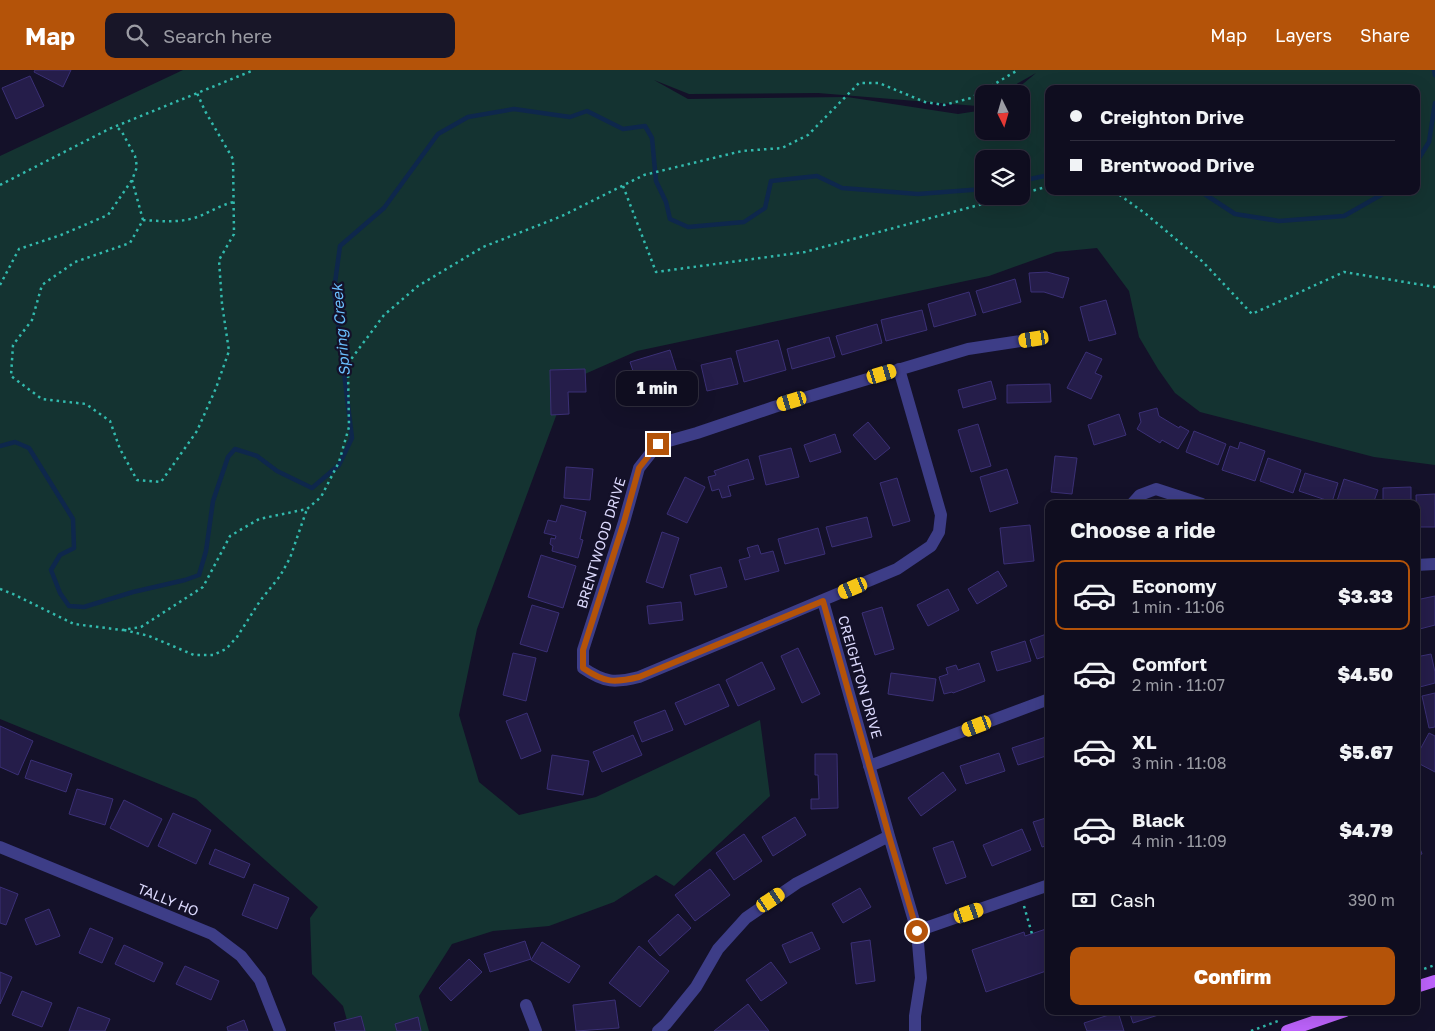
<!DOCTYPE html>
<meta charset="utf-8">
<style>
body{margin:0;font-family:"Golos Text",sans-serif;background:#181628;color:#f1f3f6;height:100vh;display:flex;flex-direction:column;font-size:19px;white-space:nowrap}
*{box-sizing:border-box;margin:0}
p{font-size:16px;color:#9b9ca4}
.icon{flex:none;width:28px;height:28px;fill:none;stroke:currentColor;stroke-width:2;stroke-linecap:round;stroke-linejoin:round}
.map{position:relative;flex:1;overflow:hidden}
.side{position:absolute;left:1045px;top:430px;width:375px;height:515px;display:flex;flex-direction:column;background:#0f0d1f;border-radius:10px;box-shadow:0 5px 20px #0002,0 0 0 1px #2f2d3d}
.side>*{flex:none}
.guide{position:absolute;left:1045px;top:15px;width:375px;height:110px;border-radius:10px;box-shadow:0 5px 20px #0002,0 0 0 1px #2f2d3d;display:grid;align-content:center;height:110px;padding:0 25px;background:#0f0d1f}
.needle{width:32px;rotate:175deg}
.controls{position:absolute;left:975px;top:15px;display:grid;gap:10px}
.controls a{display:grid;place-items:center;width:55px;height:55px;border-radius:10px;background:#0f0d1f;box-shadow:0 5px 20px #0002,0 0 0 1px #2f2d3d;font-size:25px}
.end{position:absolute;width:22px;height:22px;margin:-11px;border:6px solid #b45309;background:#fff;box-shadow:0 0 0 2px #fff}
.from{border-radius:50%}
.bubble{position:absolute;height:35px;border-radius:10px;background:#0f0d1f;box-shadow:0 5px 20px #0002,0 0 0 1px #2f2d3d;font-size:16px;font-weight:800;line-height:35px;text-align:center}
.car{position:absolute;width:15px;height:30px;margin:-15px -8px;border-radius:6px;box-shadow:0 0 4px 1px #0007;background:linear-gradient(#f5c518 24%,#345 0 40%,#f5c518 0 76%,#345 0 86%,#f5c518 0)}
.guide b{display:flex;align-items:center;gap:18px;height:48px;font-size:19px}
.guide b+b{border-top:1px solid #2f2d3d}
.guide i{width:12px;height:12px;background:#f1f3f6}
ul{padding:0;list-style:none}
li{display:flex;align-items:center;gap:15px;height:70px;margin:0 10px 8px;padding:0 15px;border:2px solid transparent;border-radius:10px}
li div{flex:1}
li b{display:block;font-size:19px}
li em{font-style:normal;font-weight:800}
li.current{border-color:#b45309}
li>.icon{width:45px;height:45px;stroke-width:1.5}
h2{padding:0 25px;font-size:22px;line-height:60px}
.pay{display:flex;align-items:center;gap:12px;height:55px;padding:0 25px;font-size:19px}
.pay p{margin-inline-start:auto}
.action{display:flex;gap:10px;margin-top:auto;padding:10px 25px}
.action a{flex:1;height:58px;border-radius:10px;background:#b45309;color:#fff;font-size:20px;font-weight:800;line-height:58px;text-align:center}
header{display:flex;align-items:center;gap:30px;box-sizing:border-box;height:70px;padding:0 25px;background:#b45309;color:#fff}
header strong{font-size:24px}
nav{display:flex;gap:28px;margin-inline-start:auto;font-size:18px}
.search{width:350px;height:45px;background:#181628;display:flex;align-items:center;gap:12px;box-sizing:border-box;padding:0 18px;border-radius:10px;color:#9b9ca4;font-size:19px}
.map>svg:first-child{display:block}
.green{fill:#143331;fill-rule:evenodd}
.lines{fill:none;stroke-linecap:round;stroke-linejoin:round}
.stream{stroke:#0e274c;stroke-width:4.5}
.building{fill:#251d4a;stroke:#3b3076}
.path{stroke:#32baad;stroke-width:2.5;stroke-dasharray:2.5 4;stroke-linecap:butt}
.minor{stroke:#3d3d87;stroke-width:12}
.major{stroke:#bd63fc;stroke-width:12}
.route{stroke:#b45309;stroke-width:6}
.labels{text-anchor:middle;stroke-width:4.5;stroke-linejoin:round;paint-order:stroke}
.street-label{font-size:14px;fill:#dddafe;stroke:#141129}
.water-label{font-size:15px;font-style:italic;fill:#6abefd;stroke:#141129}
</style>
<header>
<strong>Map</strong>
<div class="search"><svg class="icon" aria-label="search" viewBox="0 0 24 24"><circle cx="10" cy="10" r="6"/><path d="M15 15l6 6"/></svg>Search here</div>
<nav><a>Map</a><a>Layers</a><a>Share</a></nav>
</header>
<div class="map">
<svg width="1435" height="961" viewBox="0 0 1435 961">
<rect width="100%" height="100%" fill="#141129"/>
<path class="green" d="M183,0h1252v395l-61,-8 -174,-45 -25,-19 -17,-24 -19,-32 -10,-46 -32,-43 -41,4 -67,24 -352,75 -68,30 -92,248 -18,86 20,67 40,33 77,-18 164,-77 10,76 -96,90 -18,-11 -42,27 -65,24 -56,5 -41,13 -33,52 10,35h-79l-7,-25 -31,-32 -2,-56 8,-11 -122,-108 -196,-80v-563zM1036,3l-25,21h10v37h-37v-21l-26,4 -111,-17 -159,2 -34,-19 35,14 129,-1 159,13 7,-4v-8h15zM1049,19h367v102h-367zM984,89h37v37h-37z"/>
<g class="lines">
<path class="stream" d="M1434,0l1,5
M1416,93l13,-21 6,-39
M1021,111l28,-6
M1200,121l35,23 44,7 65,-5 44,-25
M0,376l15,-4 14,6 44,71 1,29 -14,7 -9,15 9,23 9,13 15,1 49,-15 52,-12 14,-5 7,-24 7,-50 15,-44 7,-8 22,7 20,15 35,17 27,-23 13,-27 -18,-148 6,-44 44,-38 54,-74 30,-17 46,-8 56,8 17,-6 36,18 22,-3 7,12 4,43 10,21 4,17 18,8 56,-5 21,-14 6,-27 46,-5 25,12 76,6 66,-5"/>
</g>
<path class="building" d="M35,0h36l-8,17 -29,-15z
M30,6l14,30 -28,13 -14,-31z
M1047,202l22,6 -6,20 -19,-6h-13l-2,-19z
M1015,209l6,23 -38,11 -7,-22z
M969,222l7,23 -42,12 -6,-23z
M1106,230l10,34 -27,7 -9,-34z
M922,240l5,20 -41,11 -5,-21z
M877,254l5,19 -40,12 -6,-19z
M829,267l6,20 -43,12 -5,-20z
M778,270l8,30 -42,12 -8,-31z
M670,280l11,35 -19,6 -5,-18 -16,5 4,13 -16,4 -6,-21 10,-3 -3,-9z
M1086,282l16,7 -7,14 7,3 -11,23 -24,-11z
M731,288l7,26 -31,7 -6,-26z
M585,299l1,23h-18l1,22 -18,1 -1,-45z
M991,311l5,18 -33,9 -5,-18z
M1050,314l1,18 -44,1v-18z
M1157,338l2,8 20,12 1,-2 9,5 -11,18 -16,-9 -2,3 -23,-14 4,-7 -2,-9z
M1119,344l7,21 -32,10 -6,-20z
M868,352l22,26 -15,12 -22,-25z
M978,354l13,42 -20,6 -13,-42z
M1194,361l32,13 -8,21 -32,-13z
M835,364l6,18 -31,10 -6,-17z
M1240,372l25,9 -10,30 -33,-11 8,-24 8,3z
M791,378l8,29 -33,8 -7,-29z
M1055,386l22,2 -5,36 -21,-2z
M1268,388l33,12 -8,23 -33,-12z
M748,389l6,20 -26,7 3,10 -9,2 -3,-9 -7,2 -4,-14 8,-2 -2,-4z
M566,397l27,2 -3,31 -26,-2z
M1007,399l11,34 -28,9 -10,-35z
M1305,403l33,10 -6,19 -33,-11z
M685,407l20,10 -18,36 -20,-9z
M897,408l13,43 -17,5 -13,-43z
M1344,409l34,11 -5,14h-37z
M1411,417v17h-28v-16z
M1435,424v33h-18l-1,-32z
M561,435l25,7 -6,27 3,1 -5,18 -26,-7 1,-5 -3,-2 1,-6 4,1 1,-3 -12,-3 4,-13 8,2z
M867,447l5,20 -40,10 -6,-20z
M1030,455l4,36 -30,3 -4,-36z
M818,458l7,26 -40,10 -7,-25z
M662,462l17,6 -16,50 -17,-6z
M758,475l3,9 12,-3 6,20 -34,9 -6,-20 11,-3 -3,-9z
M541,485l35,11 -13,42 -35,-11z
M721,497l6,20 -32,8 -5,-20z
M998,501l9,15 -30,18 -9,-15z
M948,519l11,21 -31,16 -11,-21z
M1435,526v29l-19,5v-30z
M681,532l2,18 -34,4 -2,-18z
M532,535l27,8 -12,39 -27,-8z
M882,537l12,42 -19,6 -13,-42z
M1049,563v22l-12,4 -7,-19z
M1025,571l6,20 -34,10 -6,-19z
M798,578l22,46 -18,9 -21,-47z
M513,583l23,5 -10,43 -23,-6z
M1431,584l4,18v11l-19,5v-31z
M762,592l13,27 -37,17 -12,-26z
M979,593l6,18 -32,12 -1,-1 -8,2 -5,-17 9,-3 -2,-6 10,-3 2,5z
M891,603l45,6 -3,22 -45,-7z
M719,614l10,22 -44,19 -10,-22z
M1435,623v34l-6,1 -7,-32z
M665,640l8,20 -31,12 -8,-20z
M527,643l14,38 -20,8 -15,-38z
M0,656l33,15 -15,34 -18,-8z
M1429,663l6,3v36l-19,-10v-5z
M633,665l9,20 -40,17 -9,-20z
M1049,666v19l-31,10 -6,-17z
M999,683l6,18 -39,13 -6,-18z
M815,684h22l1,54 -27,1v-10h8l-1,-24h-3z
M552,685l37,6 -6,34 -36,-6z
M31,690l41,14 -6,18 -41,-14z
M943,702l13,18 -35,26 -13,-18z
M77,719l36,10 -8,26 -36,-11z
M124,730l38,19 -14,28 -38,-19z
M173,743l38,17 -15,34 -38,-18z
M795,747l11,18 -33,21 -11,-19z
M1049,747v28l-7,2 -9,-25z
M1022,759l9,21 -39,16 -9,-21z
M744,764l18,27 -28,19 -18,-27z
M1416,768l6,16 -6,2z
M953,771l13,36 -20,7 -13,-36z
M215,779l35,15 -6,14 -35,-14z
M710,799l20,26 -35,26 -20,-26z
M254,814l35,14 -12,31 -35,-14z
M0,817l18,7 -12,31 -6,-2z
M860,818l11,19 -28,16 -11,-19z
M49,839l11,27 -24,9 -11,-26z
M678,844l13,14 -31,28 -12,-15z
M90,858l23,10 -11,25 -23,-10z
M1046,859l3,8v33l-63,22 -14,-42 52,-18 1,4z
M812,862l8,17 -30,14 -8,-18z
M870,870l5,41 -19,3 -5,-41z
M525,871l6,18 -41,13 -6,-18z
M542,872l38,24 -11,17 -38,-23z
M124,875l39,18 -9,19 -39,-18z
M639,876l30,25 -29,36 -31,-24z
M469,889l13,13 -31,29 -12,-13z
M771,892l16,21 -26,18 -15,-21z
M185,896l34,15 -8,19 -35,-16z
M0,902l12,5 -12,27z
M22,921l30,12 -10,24 -30,-12z
M615,930l4,28 -43,3 -3,-26z
M748,934l21,27h-55z
M78,937l32,12 -5,12h-36z
M1129,941h39v1l-35,11z
M1118,942l6,19h-37l-3,-8z
M361,946l4,15h-29l-2,-8z
M418,947l3,14h-24l-2,-7z
M244,950l4,11h-20l-1,-4z"/>
<g class="lines">
<path class="path" d="M132,110l11,40 -13,23 -55,19 -33,23 -10,35 -19,25 -2,31 31,23 44,5 24,17 10,28 17,31 24,2 36,-51 19,-43 13,-37 -7,-47 -3,-44 15,-26 -1,-75 -28,-48 -8,-18
M0,115l109,-56 145,-59
M623,116l33,86 149,-20 207,-56
M1114,121l32,23 57,48 49,52 92,-42 91,15
M1021,124l28,-8
M143,150c17,1 34,3 51,-2 14,-4 25,-13 40,-16
M0,215l19,-36 42,-14 47,-20 24,-35 5,-13 -2,-11 -13,-24 -6,-6
M0,519l13,5 61,30 48,6 19,-3 62,-40 27,-51 29,-17 48,-10 14,-12 18,-35 10,-35 -1,-56 4,-13 32,-43 34,-29 65,-39 79,-31 82,-41 98,-24 40,-3 26,-13 51,-52h20l46,19 19,3 27,-7 47,-28
M124,560l25,6 45,19h19l13,-6 11,-12 23,-36 20,-25 10,-18 17,-49
M1024,836l8,28
M1418,901l17,-6
M1251,961l27,-10"/>
<path class="minor" d="M899,299l42,146 -2,17 -8,14 -34,23 -258,108c-24,6 -34,6 -56,-9v-18l41,-128 15,-54 19,-24 39,-11 77,-26 194,-58 66,-10
M1132,434l8,-9 16,-6 46,15
M1416,495l19,-1
M823,531l66,235 28,95 4,47 -6,38v15
M869,696l180,-67
M0,777l212,87 29,22 19,24 20,51
M917,861l132,-46
M526,935l10,26
M658,961l8,-7 30,-37 22,-38 28,-31 51,-35 92,-47"/>
<path class="major" d="M1416,917l19,-6
M1287,961l58,-20"/>
</g>
<g class="lines">
<path class="route" d="M658,374l-19,24 -15,54 -41,128v18c22,15 31,15 56,9l184,-76 66,235 28,95"/>
</g>
<g class="labels">
<g class="street-label">
<text transform="translate(601 473) rotate(-73)" y="5">BRENTWOOD DRIVE</text>
<text transform="translate(860 607) rotate(74)" y="5">CREIGHTON DRIVE</text>
<text transform="translate(168 830) rotate(22)" y="5">TALLY HO</text>
</g>
<g class="water-label">
<text transform="translate(341 260) rotate(-95)" y="5">Spring Creek</text>
</g>
</g>
</svg>
<div class="controls">
<a><svg class="needle" viewBox="-14 -14 28 28"><path d="M0-13l5 13h-10z" fill="#e53935"/><path d="M0 13l5-13h-10z" fill="#9b9ca4"/></svg></a>
<a><svg class="icon" aria-label="layers" viewBox="0 0 24 24"><path d="M12 4l9 5-9 5-9-5zM3 14l9 5 9-5"/></svg></a>
</div>
<i class="end from" style="left:917px;top:861px"></i>
<i class="end" style="left:658px;top:374px"></i>
<div class="bubble" style="left:616px;top:301px;width:82px">1 min</div>
<i class="car" style="left:1034px;top:269px;rotate:261deg"></i>
<i class="car" style="left:882px;top:304px;rotate:73deg"></i>
<i class="car" style="left:792px;top:331px;rotate:253deg"></i>
<i class="car" style="left:853px;top:518px;rotate:247deg"></i>
<i class="car" style="left:977px;top:656px;rotate:249deg"></i>
<i class="car" style="left:771px;top:830px;rotate:56deg"></i>
<i class="car" style="left:969px;top:843px;rotate:71deg"></i>
<div class="guide">
<b><i class="from"></i>Creighton Drive</b>
<b><i></i>Brentwood Drive</b>
</div>
<section class="side">
<h2>Choose a ride</h2>
<ul>
<li class="current"><svg class="icon" aria-label="car" viewBox="0 0 24 24"><path d="M5 17H2v-5l4-1 3-4h7l3 4 3 1v5h-3M9 17h6M6 11h13"/><circle cx="7" cy="17" r="2"/><circle cx="17" cy="17" r="2"/></svg><div><b>Economy</b><p>1 min · 11:06</p></div><em>$3.33</em></li>
<li><svg class="icon" aria-label="car" viewBox="0 0 24 24"><path d="M5 17H2v-5l4-1 3-4h7l3 4 3 1v5h-3M9 17h6M6 11h13"/><circle cx="7" cy="17" r="2"/><circle cx="17" cy="17" r="2"/></svg><div><b>Comfort</b><p>2 min · 11:07</p></div><em>$4.50</em></li>
<li><svg class="icon" aria-label="car" viewBox="0 0 24 24"><path d="M5 17H2v-5l4-1 3-4h7l3 4 3 1v5h-3M9 17h6M6 11h13"/><circle cx="7" cy="17" r="2"/><circle cx="17" cy="17" r="2"/></svg><div><b>XL</b><p>3 min · 11:08</p></div><em>$5.67</em></li>
<li><svg class="icon" aria-label="car" viewBox="0 0 24 24"><path d="M5 17H2v-5l4-1 3-4h7l3 4 3 1v5h-3M9 17h6M6 11h13"/><circle cx="7" cy="17" r="2"/><circle cx="17" cy="17" r="2"/></svg><div><b>Black</b><p>4 min · 11:09</p></div><em>$4.79</em></li>
</ul>
<div class="pay"><svg class="icon" aria-label="cash" viewBox="0 0 24 24"><path d="M3 7h18v10H3z"/><circle cx="12" cy="12" r="2"/></svg>Cash<p>390 m</p></div>
<div class="action"><a>Confirm</a></div>
</section>
</div>
